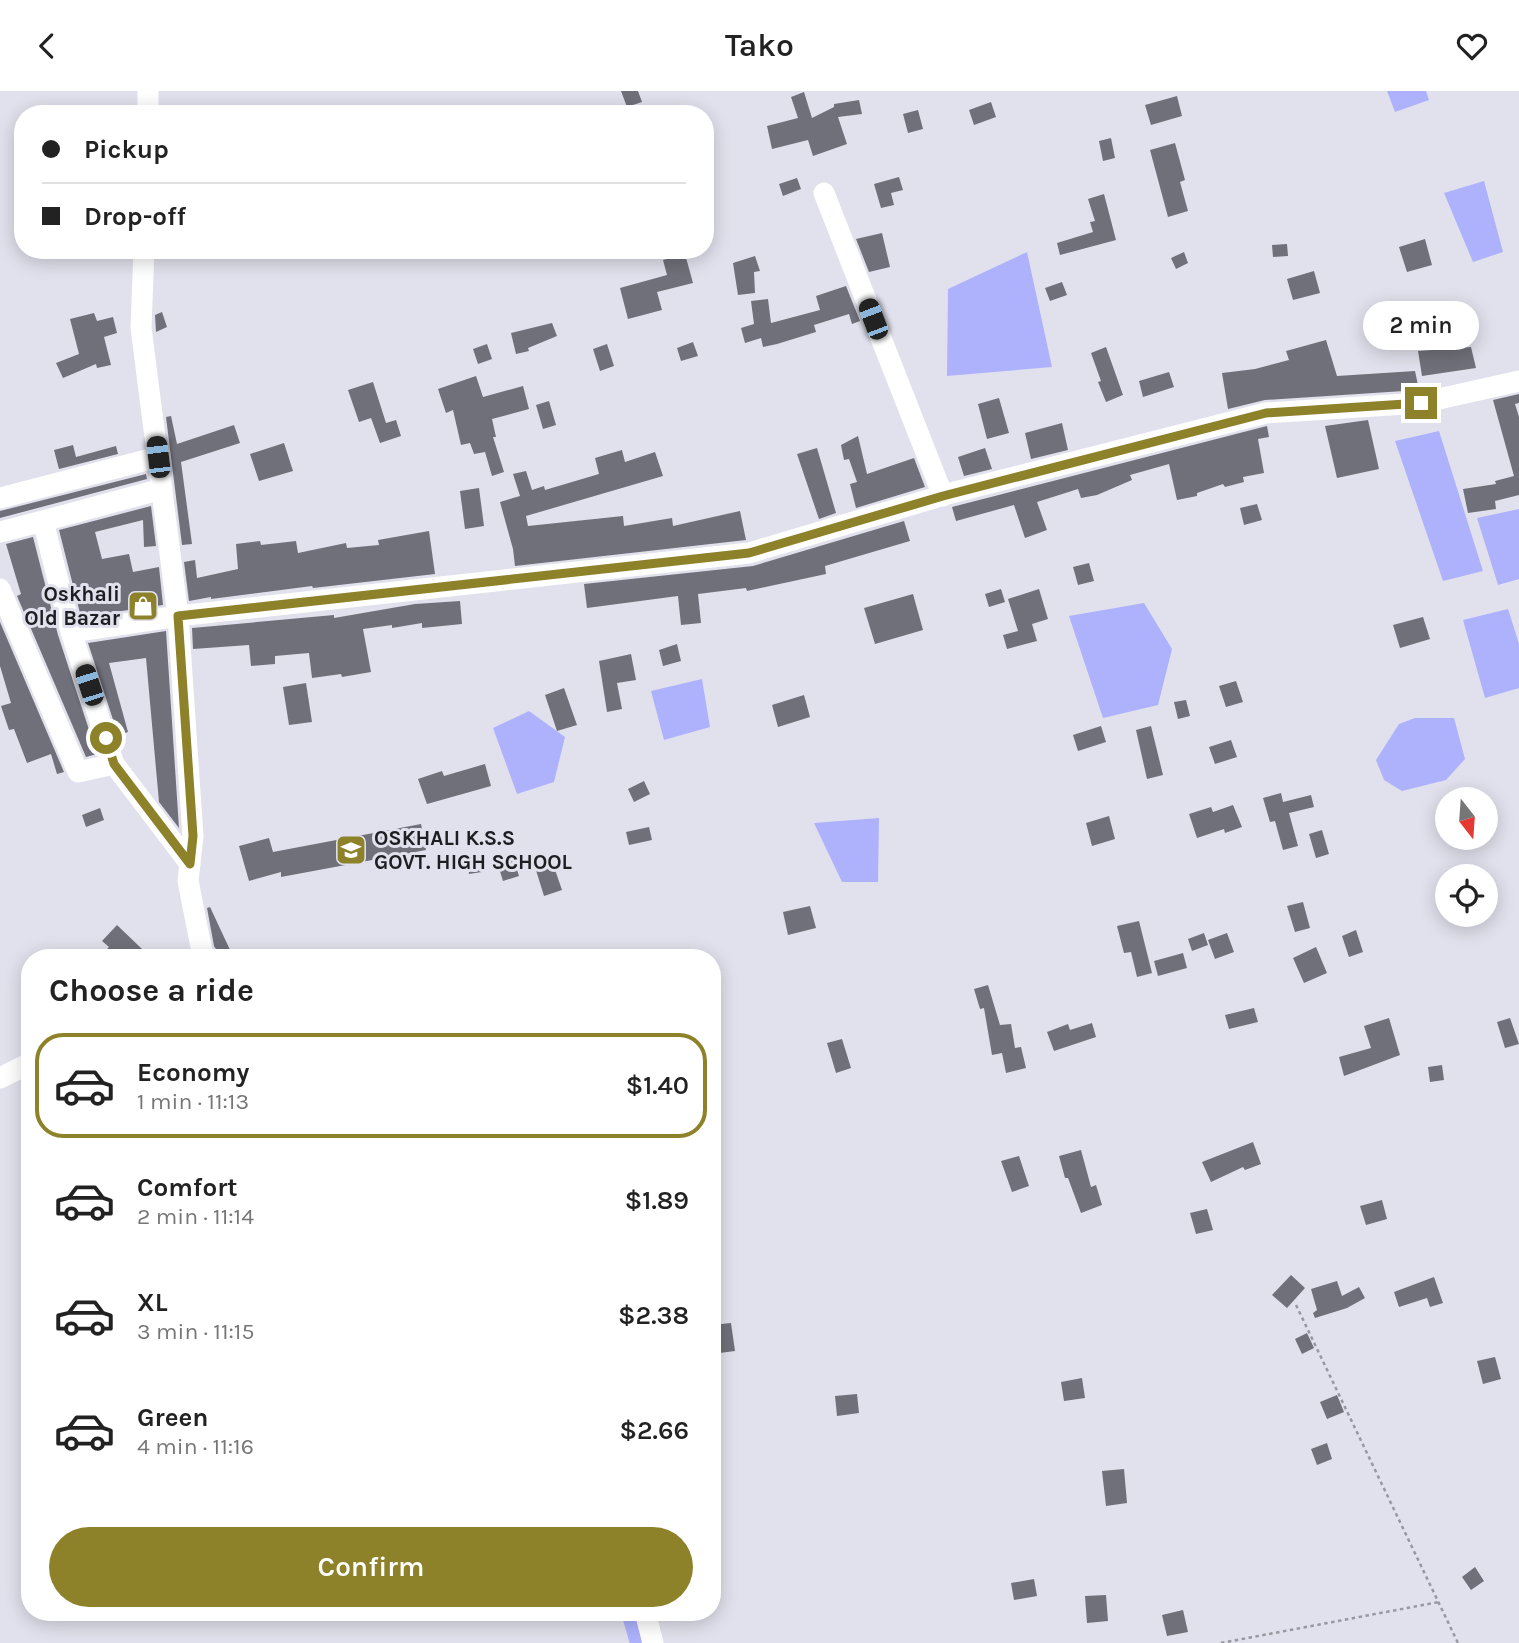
<!DOCTYPE html>
<meta charset="utf-8">
<style>
body{margin:0;font-family:Karla,sans-serif;background:#f6f6f6;color:#222;height:100vh;display:flex;flex-direction:column;font-size:26px;white-space:nowrap}
*{box-sizing:border-box;margin:0}
p{font-size:23px;color:#767676}
.icon{flex:none;width:38px;height:38px;fill:none;stroke:currentColor;stroke-width:2;stroke-linecap:round;stroke-linejoin:round}
.map{position:relative;flex:1;overflow:hidden}
.side{position:absolute;left:21px;top:858px;width:700px;height:672px;display:flex;flex-direction:column;background:#fff;border-radius:28px;box-shadow:0 4px 18px #0003}
.side>*{flex:none}
.banner{position:absolute;left:14px;top:14px;width:700px;height:154px;border-radius:28px;box-shadow:0 4px 18px #0003;display:grid;align-content:center;height:154px;padding:0 28px;background:#fff}
.needle{width:46px;rotate:163deg}
.controls{position:absolute;left:1435px;top:696px;display:grid;gap:14px}
.controls a{display:grid;place-items:center;width:63px;height:63px;border-radius:50%;background:#fff;box-shadow:0 4px 18px #0003;font-size:35px}
.end{position:absolute;width:32px;height:32px;margin:-16px;border:9px solid #8d8229;background:#fff;box-shadow:0 0 0 4px #fff}
.from{border-radius:50%}
.bubble{position:absolute;height:49px;border-radius:24px;background:#fff;box-shadow:0 4px 18px #0003;font-size:23px;font-weight:600;line-height:49px;text-align:center}
.car{position:absolute;width:21px;height:42px;margin:-21px -10px;border-radius:9px;box-shadow:0 0 5px 2px #0007;background:linear-gradient(#222 24%,#8ab4d8 0 40%,#222 0 76%,#8ab4d8 0 86%,#222 0)}
.banner b{display:flex;align-items:center;gap:24px;height:66px;font-size:26px}
.banner b+b{border-top:2px solid #e0e0e0}
.banner i{width:18px;height:18px;background:#222}
ul{padding:0;list-style:none}
li{display:flex;align-items:center;gap:21px;height:105px;margin:0 14px 10px;padding:0 14px;border:4px solid transparent;border-radius:28px}
li div{flex:1}
li b{display:block;font-size:26px}
li em{font-style:normal;font-weight:600}
li.on{border-color:#8d8229}
li>.icon{width:63px;height:63px;stroke-width:1.5}
h2{padding:0 28px;font-size:32px;line-height:84px}
.action{display:flex;gap:14px;margin-top:auto;padding:14px 28px}
.action a{flex:1;height:80px;border-radius:42px;background:#8d8229;color:#fff;font-size:28px;font-weight:600;line-height:80px;text-align:center}
header{display:flex;justify-content:space-between;align-items:center;height:91px;padding:0 28px;background:#fff;font-size:32px;font-weight:600}
.map>svg:first-child{display:block}
.water{fill:#aeb2fc}
.lines{fill:none;stroke-linecap:round;stroke-linejoin:round}
.canal{stroke:#aeb2fc;stroke-width:16}
.building{fill:#6f7079}
.path{stroke:#9798a0;stroke-width:2.5;stroke-dasharray:3.5 3.5;stroke-linecap:butt}
.minor{stroke:#fff;stroke-width:21}
.route{stroke:#8d8229;stroke-width:9}
.labels{text-anchor:middle;stroke-width:6;stroke-linejoin:round;paint-order:stroke}
.poi-label{font-size:21px;font-weight:bold;fill:#1e1e22;stroke:#e0e1ec;text-anchor:end}
</style>
<header><svg class="icon" aria-label="back" viewBox="0 0 24 24"><path d="M15 5l-7 7 7 7"/></svg>Tako<svg class="icon" aria-label="heart" viewBox="0 0 24 24"><path d="M12 20l-8-8c-3-5 5-10 8-4 3-6 11-1 8 4z"/></svg></header>
<div class="map">
<svg width="1519" height="1552" viewBox="0 0 1519 1552">
<rect width="100%" height="100%" fill="#e0e1ec"/>
<path class="water" d="M1387,0h39l3,9 -34,12z
M1484,90l19,71 -30,10 -29,-69z
M1027,161l25,115 -105,9 1,-87z
M1439,340l44,140 -40,10 -48,-140z
M1519,418v70l-21,6 -21,-67z
M1144,512l28,46 -14,56 -55,13 -34,-102z
M1508,518l11,35v44l-34,10 -22,-78z
M702,588l8,48 -46,13 -13,-49z
M529,620l36,26 -11,45 -37,12 -24,-66z
M1415,627h39l11,41 -19,21 -44,11 -18,-11 -8,-20 23,-36z
M879,727l-1,64h-36l-28,-59z"/>
<g class="lines">
<path class="canal" d="M629,1521l9,31"/>
</g>
<path class="building" d="M621,0h17l4,11 -15,5z
M804,1l8,26 22,-11v-3l25,-4 3,14 -24,3 9,27 -34,12 -5,-16 -36,9 -5,-23 31,-8 -7,-21z
M1177,5l5,20 -31,9 -6,-20z
M991,11l5,15 -22,8 -5,-15z
M918,19l5,19 -15,4 -5,-19z
M1111,47l4,20 -12,3 -4,-20z
M1175,52l10,37 -5,2 8,29 -20,6 -18,-67z
M899,86l4,13 -12,3 3,12 -13,3 -7,-24z
M797,87l4,11 -18,7 -4,-12z
M1104,103l12,46 -56,15 -3,-12 36,-11 -3,-10 5,-1 -7,-22z
M882,142l8,34 -21,5 -13,-33z
M1425,148l7,26 -25,7 -8,-25z
M1287,153l1,12 -15,1 -1,-12z
M1184,161l4,11 -12,6 -5,-11z
M685,163l8,29 -36,9 5,18 -34,9 -8,-31 47,-13 -4,-15z
M755,165l5,15 -6,1 1,21 -17,2 -5,-32z
M1314,180l6,22 -27,7 -6,-21z
M1062,191l5,13 -17,6 -5,-13z
M846,195l14,35 -8,3 -3,-10 -35,11 2,7 -39,12 -14,3 -2,-9 -16,5 -4,-15 13,-4 -3,-23 17,-2 3,24 49,-13 -4,-14z
M162,221l5,15 -11,5 -1,-17z
M94,222l3,8 16,-4 4,16 -13,4 7,28 -14,3 -1,-4 -33,14 -7,-15 23,-9 -9,-35z
M552,232l5,13 -29,12 1,3 -13,3 -5,-21z
M1326,249l11,36 78,-5 4,19 -154,10 -37,9 -6,-36 33,-4 34,-9 -3,-9z
M693,251l5,14 -17,5 -4,-13z
M487,253l5,15 -14,5 -5,-15z
M607,253l7,22 -14,5 -7,-22z
M1106,256l17,48 -17,7 -8,-20 3,-1 -10,-28z
M1471,256l5,21 -54,8 -4,-25z
M1169,281l5,15 -31,10 -4,-16z
M476,285l7,21 40,-11 6,23 -37,10 4,18h-3l11,35 -12,4 -7,-24 -11,2 -4,-11 -9,2 -8,-35 -7,3 -8,-24z
M373,291l13,41 10,-3 5,16 -21,7 -9,-25 -12,4 -11,-32z
M1519,303v9l-4,1 4,13v78l-24,6 1,8 -28,4 -5,-24 33,-5 -1,-3 19,-5 -21,-76z
M999,307l10,35 -22,6 -9,-35z
M549,310l7,24 -13,4 -7,-24z
M171,325l6,28 57,-19 6,18 -59,19 11,82 -10,1 -16,-128z
M1368,329l11,49 -42,9 -12,-52z
M1062,332l6,27 -37,9 -6,-26z
M1267,335l2,11 -11,2 6,34 -21,4 1,5 -19,5 -2,-3 -26,9v3l-20,4 -8,-36 -39,11 2,5 -35,15 -16,3 -3,-9 -41,13 10,28 -22,8 -11,-33 -58,16 -4,-14z
M858,345l9,38 47,-16 11,29 -69,21 -6,-24 7,-2 -8,-23 -5,1 -3,-15z
M284,352l9,28 -34,10 -9,-27z
M73,354l3,12 40,-11 2,8 -59,15 -5,-19z
M817,357l19,65 -17,6 -22,-65z
M985,357l7,21 -28,7 -6,-19z
M622,359l3,12 30,-10 8,24 -137,40 2,10 95,-10 1,10 48,-8 1,8 67,-15 6,29 -231,26 -2,-17 -13,-47 20,-6 -7,-22 13,-3 6,19 12,-4 1,4 54,-16 -4,-16z
M146,383l1,5 -147,39v-7z
M479,397l5,38 -19,3 -5,-38z
M1257,413l5,16 -18,5 -4,-17z
M151,415l5,40 -12,1 -1,-27 -48,12 7,27 27,-5 4,18 26,-5 4,38 -82,12 -22,-87z
M904,430l6,20 -85,25 1,8 -79,17 -1,-3 -48,6 3,29 -20,2 -3,-29 -91,12 -3,-24 169,-18z
M429,440l6,43 -122,14 -1,-2 -101,13v-2l-22,4 -5,-39 11,-2 2,18 41,-9 -2,-25 24,-3 1,4 35,-4 2,12 48,-10 1,5 32,-3 -1,-5z
M33,446l25,98 39,119 -11,3 -69,-161 4,-2 -15,-50z
M1089,472l5,18 -16,4 -5,-18z
M1001,498l4,13 -16,5 -4,-13z
M1039,498l9,30 -16,5 5,17 -30,8 -4,-14 15,-4 -10,-32z
M913,503l10,36 -48,14 -11,-36z
M460,510l2,23 -40,4v-5l-30,5v-3l-29,4 8,43 -29,5 -1,-3 -29,4 -3,-25 -34,3v8l-24,2 -2,-21 -56,4 -1,-21 142,-13v3l81,-14z
M1423,526l7,22 -30,9 -7,-23z
M0,531l64,150 -7,2 -6,-20 -24,9 -13,-34 -5,1 -8,-24 10,-3 -11,-37z
M166,540l5,76 8,121 -20,-26 -13,-144 -37,5 19,69 -10,3 -30,-92z
M677,553l4,17 -18,5 -4,-16z
M631,563l5,26 -19,3 5,26 -15,3 -8,-51z
M1236,590l7,21 -17,5 -7,-21z
M306,592l6,39 -23,3 -6,-38z
M564,597l13,37 -20,6 -12,-36z
M804,604l6,22 -32,10 -6,-22z
M1186,609l4,16 -12,3 -4,-17z
M1101,635l5,16 -28,9 -5,-16z
M1151,635l12,49 -16,4 -11,-49z
M1231,649l6,17 -22,7 -6,-17z
M485,673l6,22 -64,18 -9,-25 24,-8 2,5z
M644,690l6,13 -16,8 -6,-13z
M1281,702l2,9 28,-7 3,12 -25,6 9,33 -15,4 -8,-29 -5,1 -7,-24z
M1233,714l9,22 -17,6 -1,-4 -27,9 -8,-24 22,-7 2,5z
M100,717l4,12 -18,7 -4,-12z
M1109,725l6,23 -23,7 -6,-23z
M421,733l5,26 -145,27v-5l-32,9 -10,-35 30,-8 4,14z
M649,736l3,13 -23,5 -3,-13z
M1322,739l7,24 -13,4 -7,-24z
M480,763l2,18 -13,2 -2,-18z
M514,769l5,16 -16,5 -5,-16z
M552,770l10,29 -18,6 -9,-29z
M1303,811l7,26 -15,4 -8,-26z
M810,815l6,22 -28,7 -5,-23z
M210,816l21,45 -10,5 -7,-11 -7,-38z
M1139,830l13,52 -15,4 -6,-25 -7,1 -7,-27z
M117,834l25,24 -8,8h-35l10,-10 -7,-6z
M1356,839l7,22 -14,5 -7,-21z
M1204,842l4,12 -16,6 -4,-12z
M1227,842l7,19 -19,7 -7,-19z
M1316,856l11,26 -23,10 -11,-25z
M1183,862l4,15 -29,8 -4,-15z
M988,894l12,40 11,-1 4,24 6,-1 5,21 -20,5 -4,-20 -10,2 -8,-47 -4,1 -6,-20z
M1254,917l4,14 -29,7 -4,-14z
M1389,927l11,37 -56,21 -5,-19 32,-9 -7,-22z
M1510,927l9,26 -14,4 -8,-26z
M1092,932l4,14 -42,14 -7,-19 21,-8 2,6z
M842,948l9,29 -15,5 -9,-30z
M1442,974l2,15 -14,2 -2,-15z
M1253,1051l8,22 -16,6 -2,-3 -32,15 -9,-20z
M1081,1059l10,37 5,-2 6,20 -21,8 -13,-35h-3l-6,-22z
M1019,1065l10,30 -17,6 -11,-31z
M1382,1109l5,19 -21,6 -6,-19z
M1207,1118l6,21 -17,4 -6,-21z
M1291,1184l14,13 -18,20 -15,-13z
M1434,1186l9,26 -13,4 -3,-9 -28,9 -5,-15z
M1337,1190l5,15 17,-9 6,11 -18,10 -32,10 -2,-5 4,-3 -6,-21z
M731,1232l4,28 -23,3v-29z
M1307,1242l7,15 -12,6 -7,-15z
M1495,1266l6,22 -18,5 -6,-23z
M1082,1287l3,20 -21,3 -3,-19z
M857,1303l2,19 -22,3 -2,-20z
M1337,1304l7,17 -17,7 -7,-17z
M1327,1352l5,16 -15,6 -6,-16z
M1124,1378l3,34 -21,3 -4,-35z
M1475,1476l9,14 -13,9 -9,-13z
M1034,1488l3,17 -23,4 -3,-17z
M1106,1504l2,26 -21,2 -2,-27z
M1183,1519l5,22 -21,4 -5,-21z"/>
<g class="lines">
<path class="path" d="M1296,1214l162,338
M1221,1552l218,-41"/>
<path class="minor" d="M148,23v-23
M824,102l119,303
M144,159l-3,78 37,288 15,220 -5,45 15,76
M162,398l-119,32 28,111 43,132 76,100
M0,407l158,-41
M0,441l43,-11
M0,498l78,183 36,-8
M71,541l107,-16 571,-63 202,-60 315,-80 155,-10 98,-22
M0,987l30,-15
M645,1521l8,31"/>
</g>
<g class="lines">
<path class="route" d="M106,647l8,26 76,100 3,-28 -15,-220 571,-63 194,-57 323,-83 155,-10"/>
</g>
<defs>
<g id="shop-square" transform="scale(1.575)"><rect x="-9" y="-9" width="18" height="18" rx="4" fill="#8d8229" stroke="#e0e1ec"/><path d="M-5-2.5h2.3a2.7 3.5 0 0 1 5.4 0H5L5.5 6h-11ZM-1.5-2.5h3a1.5 2.3 0 0 0-3 0Z" fill="#fff"/></g>
<g id="school-square" transform="scale(1.575)"><rect x="-9" y="-9" width="18" height="18" rx="4" fill="#8d8229" stroke="#e0e1ec"/><path d="M0-5L7-2L0 1L-7-2ZM-4 1L0 2.5L4 1V4Q0 6-4 4Z" fill="#fff"/></g>
</defs>
<g fill-rule="evenodd">
<use href="#shop-square" x="143" y="515"/>
<use href="#school-square" x="351" y="759"/>
</g>
<g class="labels">
<g class="poi-label">
<text x="120" y="510">Oskhali<tspan x="120" dy="24">Old Bazar</tspan></text>
<text x="374" y="754" text-anchor="start">OSKHALI K.S.S<tspan x="374" dy="24">GOVT. HIGH SCHOOL</tspan></text>
</g>
</g>
</svg>
<div class="controls">
<a><svg class="needle" viewBox="-14 -14 28 28"><path d="M0-13l5 13h-10z" fill="#e53935"/><path d="M0 13l5-13h-10z" fill="#767676"/></svg></a>
<a><svg class="icon" aria-label="locate" viewBox="0 0 24 24"><circle cx="12" cy="12" r="6"/><path d="M12 2v4M12 18v4M2 12h4M18 12h4"/></svg></a>
</div>
<i class="end from" style="left:106px;top:647px"></i>
<i class="end" style="left:1421px;top:312px"></i>
<div class="bubble" style="left:1363px;top:210px;width:116px">2 min</div>
<i class="car" style="left:873px;top:228px;rotate:339deg"></i>
<i class="car" style="left:158px;top:366px;rotate:353deg"></i>
<i class="car" style="left:89px;top:594px;rotate:342deg"></i>
<div class="banner">
<b><i class="from"></i>Pickup</b>
<b><i></i>Drop-off</b>
</div>
<section class="side">
<h2>Choose a ride</h2>
<ul>
<li class="on"><svg class="icon" aria-label="car" viewBox="0 0 24 24"><path d="M5 17H2v-5l4-1 3-4h7l3 4 3 1v5h-3M9 17h6M6 11h13"/><circle cx="7" cy="17" r="2"/><circle cx="17" cy="17" r="2"/></svg><div><b>Economy</b><p>1 min · 11:13</p></div><em>$1.40</em></li>
<li><svg class="icon" aria-label="car" viewBox="0 0 24 24"><path d="M5 17H2v-5l4-1 3-4h7l3 4 3 1v5h-3M9 17h6M6 11h13"/><circle cx="7" cy="17" r="2"/><circle cx="17" cy="17" r="2"/></svg><div><b>Comfort</b><p>2 min · 11:14</p></div><em>$1.89</em></li>
<li><svg class="icon" aria-label="car" viewBox="0 0 24 24"><path d="M5 17H2v-5l4-1 3-4h7l3 4 3 1v5h-3M9 17h6M6 11h13"/><circle cx="7" cy="17" r="2"/><circle cx="17" cy="17" r="2"/></svg><div><b>XL</b><p>3 min · 11:15</p></div><em>$2.38</em></li>
<li><svg class="icon" aria-label="car" viewBox="0 0 24 24"><path d="M5 17H2v-5l4-1 3-4h7l3 4 3 1v5h-3M9 17h6M6 11h13"/><circle cx="7" cy="17" r="2"/><circle cx="17" cy="17" r="2"/></svg><div><b>Green</b><p>4 min · 11:16</p></div><em>$2.66</em></li>
</ul>
<div class="action"><a>Confirm</a></div>
</section>
</div>
